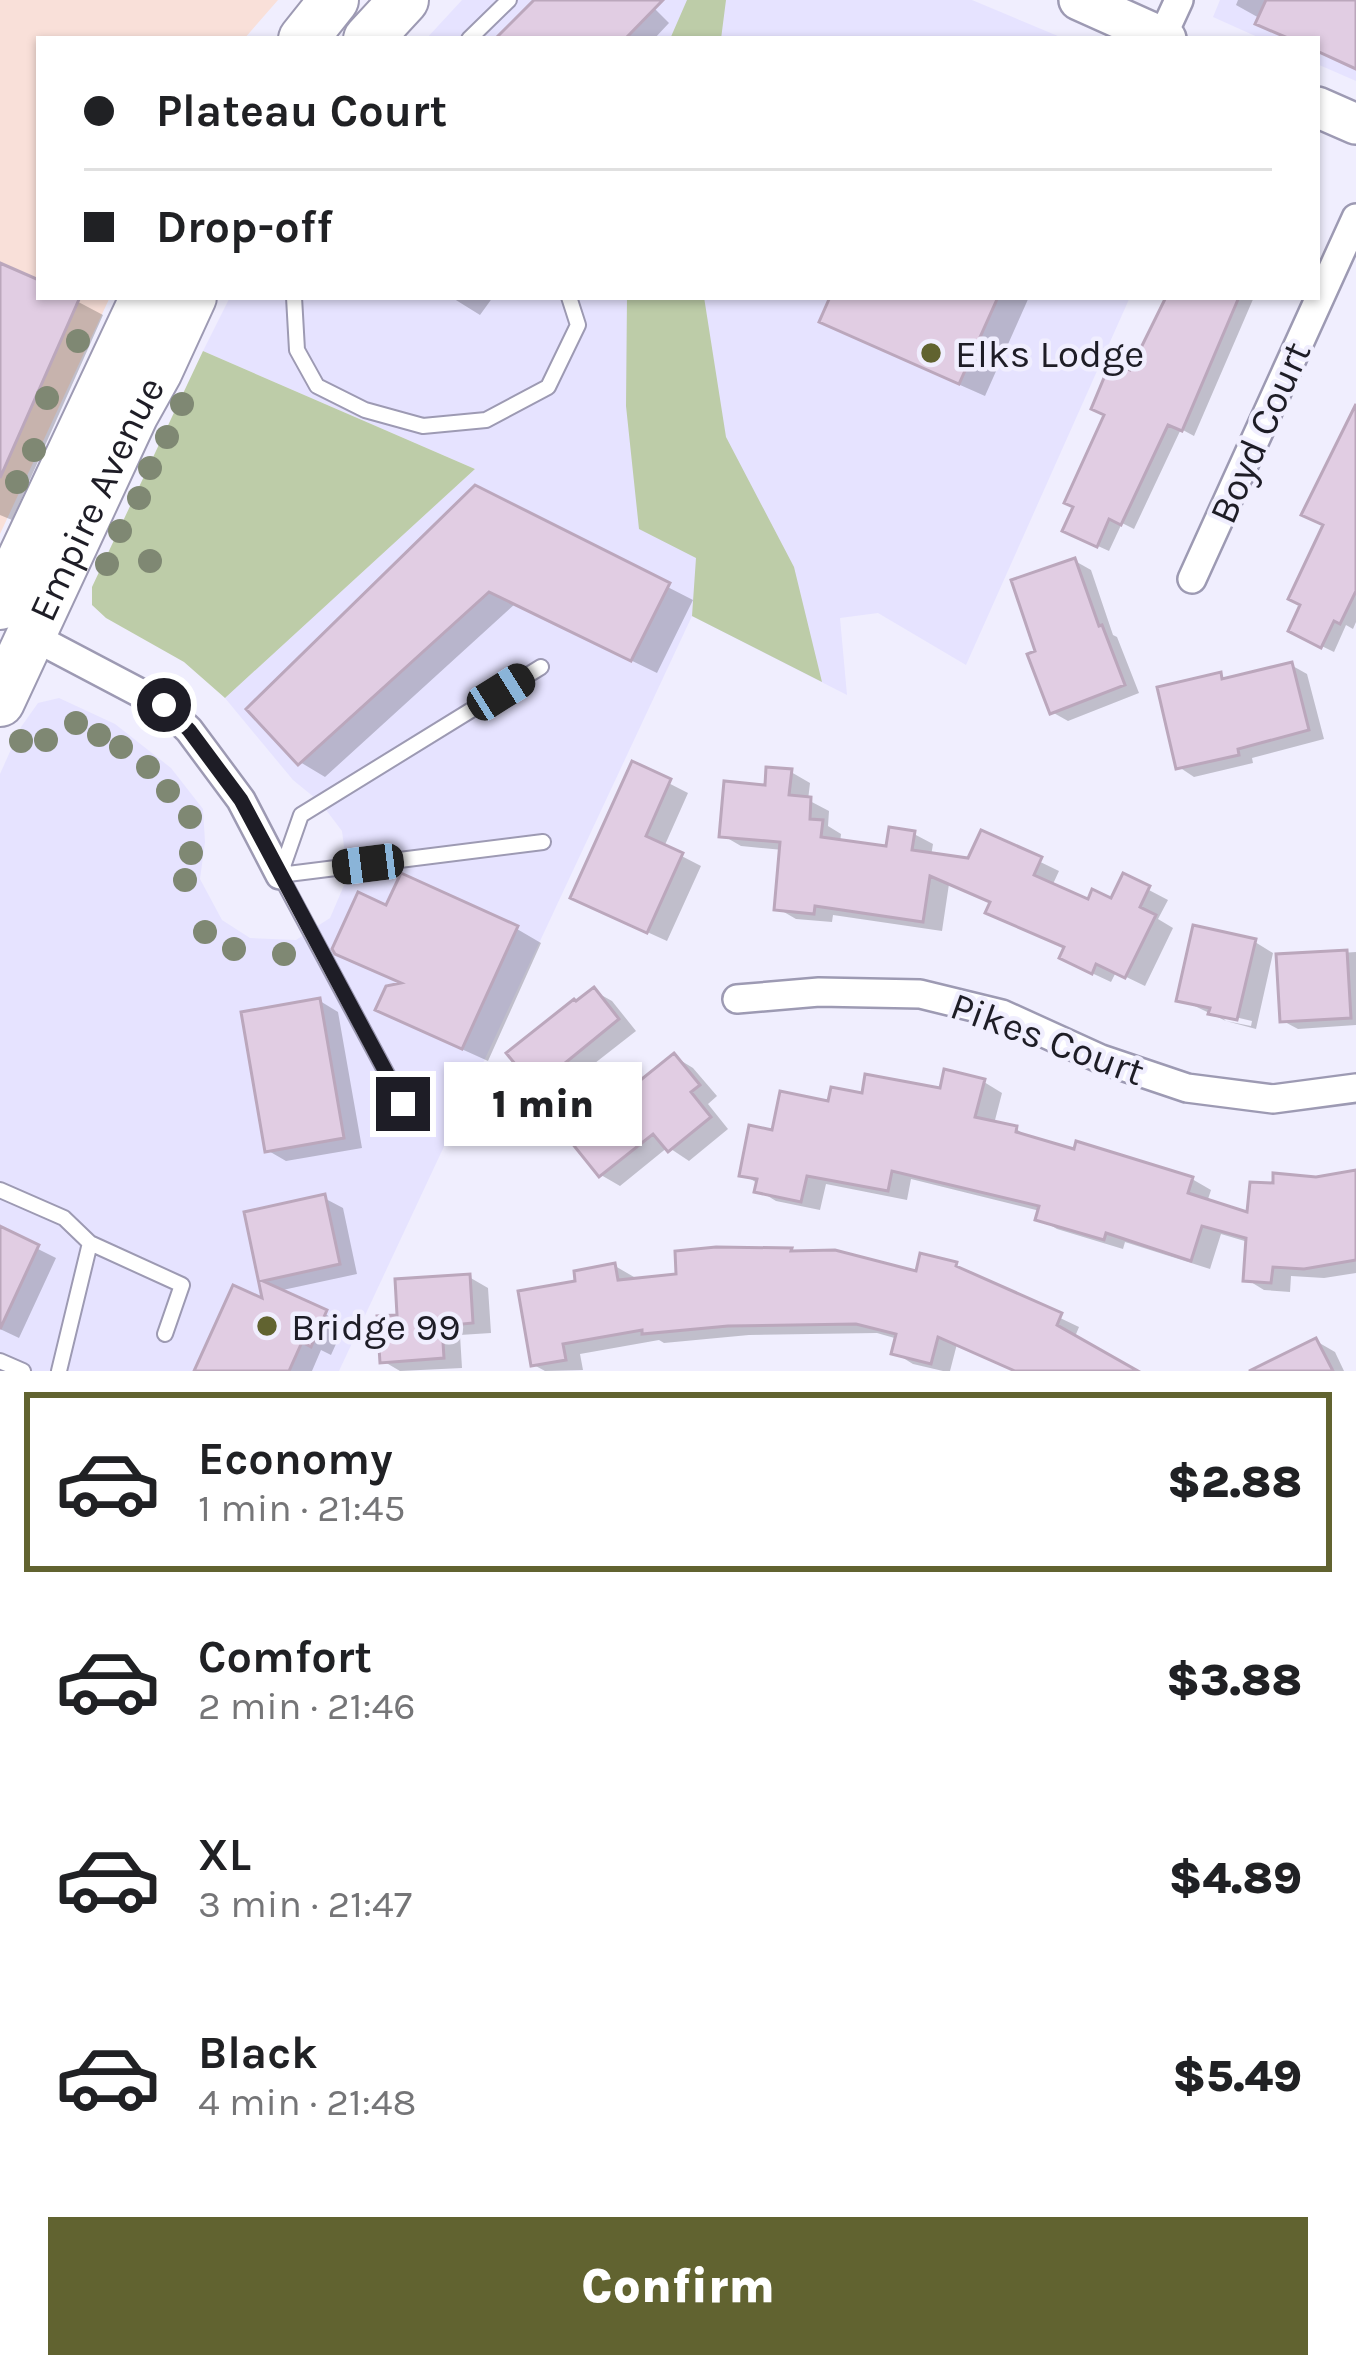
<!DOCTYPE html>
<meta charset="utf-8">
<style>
body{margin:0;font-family:Karla,sans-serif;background:#f6f6f6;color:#202124;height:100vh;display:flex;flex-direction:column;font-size:45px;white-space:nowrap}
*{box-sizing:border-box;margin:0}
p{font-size:39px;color:#757577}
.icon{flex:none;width:66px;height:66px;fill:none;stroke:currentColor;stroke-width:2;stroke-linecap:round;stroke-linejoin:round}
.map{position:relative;height:1371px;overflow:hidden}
.details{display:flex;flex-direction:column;background:#fff;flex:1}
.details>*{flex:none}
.top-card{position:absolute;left:36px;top:36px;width:1284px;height:264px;border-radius:0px;box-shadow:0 3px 9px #0004;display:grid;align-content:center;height:264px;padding:0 48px;background:#fff}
.end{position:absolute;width:54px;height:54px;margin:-27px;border:15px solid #1e1d26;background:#fff;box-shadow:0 0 0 6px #fff}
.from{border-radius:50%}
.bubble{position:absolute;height:84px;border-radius:0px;background:#fff;box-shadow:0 3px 9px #0004;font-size:39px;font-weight:800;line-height:84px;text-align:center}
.car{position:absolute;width:36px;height:72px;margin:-36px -18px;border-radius:15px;box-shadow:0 0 9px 3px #0007;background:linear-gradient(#222 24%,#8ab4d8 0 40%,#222 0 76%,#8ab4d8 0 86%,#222 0)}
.top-card b{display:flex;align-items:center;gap:42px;height:114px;font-size:45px}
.top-card b+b{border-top:3px solid #e0e0e0}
.top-card i{width:30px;height:30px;background:#202124}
ul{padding:21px 0 0;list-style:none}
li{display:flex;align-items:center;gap:36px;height:180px;margin:0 24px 18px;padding:0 24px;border:6px solid transparent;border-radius:0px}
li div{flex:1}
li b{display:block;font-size:45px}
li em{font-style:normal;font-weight:800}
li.on{border-color:#616330}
li>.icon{width:108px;height:108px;stroke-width:1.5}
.button{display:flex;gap:24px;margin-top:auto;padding:24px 48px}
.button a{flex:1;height:138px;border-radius:0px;background:#616330;color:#fff;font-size:48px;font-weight:800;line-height:138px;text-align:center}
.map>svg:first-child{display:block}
.built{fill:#e6e3ff}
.industrial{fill:#f9e0d9}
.green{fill:#bdcca8}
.shadow{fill:#0003}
.building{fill:#e1cde3;stroke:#bba7bc;stroke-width:3}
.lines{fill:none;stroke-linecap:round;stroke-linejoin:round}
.lane-casing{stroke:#9d9ab3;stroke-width:18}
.street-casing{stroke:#9d9ab3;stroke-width:32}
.secondary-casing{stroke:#9d9ab3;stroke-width:44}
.highway-casing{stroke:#9d9ab3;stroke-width:52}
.lane{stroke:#fff;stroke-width:14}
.street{stroke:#fff;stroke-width:27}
.secondary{stroke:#fff;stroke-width:39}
.highway{stroke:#fff;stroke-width:48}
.tree{fill:#7f8873}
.route{stroke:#1e1d26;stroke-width:15}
.poi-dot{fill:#616330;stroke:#f0eefe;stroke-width:4.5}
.labels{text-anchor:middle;stroke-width:9;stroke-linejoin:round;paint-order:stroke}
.poi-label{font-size:39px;fill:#1e1d26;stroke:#f0eefe;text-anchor:start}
.street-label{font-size:39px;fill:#1e1d26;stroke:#f0eefe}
</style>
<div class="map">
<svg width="1356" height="1371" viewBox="0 0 1356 1371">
<rect width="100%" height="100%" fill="#f0eefe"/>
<path class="built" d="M462,0h510l93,39h-639z
M1220,0h136v81l-39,-17v-25h-55l-49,-22z
M230,297h900l-164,368 -88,-52 -38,5 7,77 -155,-79 -353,755h-339v-597l21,-47 17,-24 21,-5 56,26 56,44 32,41 2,33 -5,37 22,41 28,18 46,2 34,-22 18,-42 -6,-45 -22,-29 -27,-22 -68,-82 250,-229 -272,-118z"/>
<path class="industrial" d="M0,0h278l-34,39h-205v258h71l-110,237z"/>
<path class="green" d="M687,0h39l-5,39h-51z
M627,297h77l22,140 68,130 28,115 -130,-66 4,-58 -57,-29 -13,-123z
M203,351l272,118 -250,229 -41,-36 -78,-44 -14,-13v-18z"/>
<path class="shadow" d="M538,0h108l23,23 -15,16h-154z
M1238,0h118v69l-39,-18v-12h-27l-9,-4 -20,-16 -25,-14z
M0,266l39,18v13h30l34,18 -91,205 -12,-5z
M451,297h42l-13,18z
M833,297h196l-44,99 -138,-61 -24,-15z
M1175,297h79l-60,139 -13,-7 -47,100 -12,-6 -13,28 -31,-14 54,-163z
M1356,411v211l-3,7 -7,-4 -12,27 -31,-15 1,-32z
M476,489l217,111 -36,73 -142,-69 -190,173 -25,-15z
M1075,561l16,9 22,65 4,2 22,56 -71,28 -16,-9 -13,-60z
M1291,665l16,9 17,65 -72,19 1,5 -59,14 -15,-10 41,-91 9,5z
M633,765l55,28 -24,54 37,19 -34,75 -75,-34z
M791,772l19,11 -2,17 21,11 -1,15 13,8 -1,9 49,6 25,-15 19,10 -2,12 39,6 12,-28 77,37 -6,13 36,19 23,-1 12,-25 44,23 -10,19 15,9 -28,58 -29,-14 -5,10 -30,-14 -14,-20 -59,-26 -15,-19 -44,-19 -7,47 -109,-16 -1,7 -36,-3 -19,-11 6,-58 -42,-4 -19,-11 46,-47z
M517,929l24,14 -53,118 -84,-38 2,-37 -69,-35z
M1255,942l18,11 -17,76 -30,-8 25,5 1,-5 -34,-8 8,8 -46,-22z
M1356,952v73l-58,4 -15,-8 -4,-64z
M594,991l18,10 24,30 -55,43 6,7 -21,16 -39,-23z
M320,1001l18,11 24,136 -76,13 -19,-11z
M675,1057l18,11 24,28 -9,8 20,25 -39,32 -21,-14 -48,39 -19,-11z
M984,1082l18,11 -8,31 22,5 19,12 157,38 19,11 -4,12 43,14 67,-36 39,-7v100l-32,5 -33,-2 -1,16 -26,-2 -18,-11 2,-37 -27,-8 -11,35 -85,-27 -2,7 -66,-20 -19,-11 2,-7 -129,-32 -4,21 -81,-16 -6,26 -44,-9 -18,-11 1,-6 -17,-10 32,-40 57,-29 33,-8 78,-6z
M324,1198l19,10 14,66 -79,17 67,33 -14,31 -10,-5 -9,21h-115l70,-67 -19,-90z
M0,1230l56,28 -37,80 -19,-9z
M791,1251l6,3 121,20 38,-9 18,12 105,50 -5,12 58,32h-116l-59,-27 -7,27h-7l-30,-7 -18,-11 3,-14 -21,-6 -128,2 -85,8 -5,-3 -79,14 3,16 -38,1 -11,-6 45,-82 36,-17 19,11v4l46,-4z
M469,1277l19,11 3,45 -31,2 2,33 -62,3 -17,-10 17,-43z
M1316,1341l19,11 9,19h-88z"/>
<path class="building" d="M534,0h129l-38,39h-130z
M1266,0h90v69l-39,-18v-12h-27l-35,-15z
M0,263l39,17v17h41l-80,181z
M830,297h168l-39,87 -140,-62z
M1166,297h73l-57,134 -14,-6 -47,100 -12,-6 -12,28 -35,-16 11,-24 -9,-4 40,-88 -13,-6 20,-48 19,9z
M1356,404v187l-16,33 -6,-3 -13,27 -33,-17 12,-26 -12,-6 35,-74 -22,-10z
M475,485l195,98 -39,78 -142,-69 -191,173 -52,-56z
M1075,558l24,68 3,-1 23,60 -75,29 -23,-60 8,-3 -24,-71z
M1292,662l17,68 -71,19 1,6 -63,14 -19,-82 64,-15 1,7z
M632,761l39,18 -25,57 37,17 -36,80 -77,-35z
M766,767l26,2 -3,26 22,2 -1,22 13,1 -2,17 65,9 3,-19 26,4 -3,19 56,8 13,-28 61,27 -8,18 54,24 4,-10 19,9 12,-25 27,13 -10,21 16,8 -31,63 -29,-14 -4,10 -33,-16 5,-11 -79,-34 5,-11 -60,-26 -7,46 -108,-16 -1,8 -40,-4 6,-68 -61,-5 5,-56 41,4z
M401,873l117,53 -56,123 -87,-39 11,-24 15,-3 -66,-29 -3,-5 26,-57 28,13z
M1193,925l63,14 -19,81 -29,-6 2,-6 -34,-7z
M1347,950l4,68 -71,4 -4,-68z
M594,987l25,32 -54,44 5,7 -25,19 -14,-18 -6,5 -19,-23 68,-54 2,2z
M320,998l24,140 -79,14 -24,-140z
M674,1053l26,32 -9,7 20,25 -43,35 -15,-18 -54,43 -28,-35 44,-35 -3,-4z
M944,1069l41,10 -10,38 42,9 -1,6 58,17 2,-8 117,36 -5,16 59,19 3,-30 23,1v-10l43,4 40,-7v90l-52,9 -31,-2 -2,16 -28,-2 3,-43 -44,-12 -11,35 -85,-28 -2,7 -69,-20 4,-14 -147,-35 -4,20 -81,-15 -6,26 -47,-10 3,-13 -18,-3 10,-51 23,5 8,-39 48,10 3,-14 31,6 3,-19 75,14z
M325,1194l15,70 -77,17 64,29 -16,37 -9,-5 -13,29h-95l39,-86 29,13 -18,-86z
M0,1226l39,19 -39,84z
M716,1247l76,1 -1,3 44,-1 81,21 4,-18 37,9 -1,4 106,47 -5,12 81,46h-123l-77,-34 -7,27 -40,-10 5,-20 -40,-10 -128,2 -86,8v-4l-79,14 3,16 -35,6 -13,-75 57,-10 -1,-10 41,-8 3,17 58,-6 -1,-23z
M470,1274l3,49 -31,3 2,32 -64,5 -3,-47 20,-1 -2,-36z
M1316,1338l17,33h-84z"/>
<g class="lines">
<g class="lane-casing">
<path id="lane" d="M469,39l40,-39
M294,297l3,53 20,36 48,24 58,16 63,-6 62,-33 30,-62 -9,-28
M280,875l263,-33
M403,1104l-123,-229 21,-60 240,-148
M0,1190l64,28 26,25
M0,1361l23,10
M59,1371l31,-128 92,42 -17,49"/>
</g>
<g class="street-casing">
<path id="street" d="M1162,37l17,-37
M1192,579l164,-361
M32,636l131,69 26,25 52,70 39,75
M737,999l82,-7 101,2 82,20 99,45 86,29 86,11 83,-11"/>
</g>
<g class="secondary-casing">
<path id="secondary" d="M1079,0l87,39
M1317,107l39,17"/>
</g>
<g class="highway-casing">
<g id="highway">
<path d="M303,39l31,-39"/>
<path d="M368,39l36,-39"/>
<path d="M0,605l145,-308"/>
<path id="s1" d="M0,702l134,-288 24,-43 34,-74"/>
</g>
</g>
<use href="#lane" class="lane"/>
<use href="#street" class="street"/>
<use href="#secondary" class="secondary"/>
<use href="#highway" class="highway"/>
</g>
<g class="tree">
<circle cx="78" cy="341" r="12"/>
<circle cx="47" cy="398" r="12"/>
<circle cx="182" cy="404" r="12"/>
<circle cx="167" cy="437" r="12"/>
<circle cx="34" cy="450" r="12"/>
<circle cx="150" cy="468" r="12"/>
<circle cx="17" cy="482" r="12"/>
<circle cx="139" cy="498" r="12"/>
<circle cx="120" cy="531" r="12"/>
<circle cx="150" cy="561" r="12"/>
<circle cx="107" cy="564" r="12"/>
<circle cx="76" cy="723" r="12"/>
<circle cx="99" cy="735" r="12"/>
<circle cx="46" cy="740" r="12"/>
<circle cx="21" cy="741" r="12"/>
<circle cx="121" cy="747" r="12"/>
<circle cx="148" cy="767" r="12"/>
<circle cx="168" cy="791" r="12"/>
<circle cx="190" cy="817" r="12"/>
<circle cx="191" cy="853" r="12"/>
<circle cx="185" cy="880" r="12"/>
<circle cx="205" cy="932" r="12"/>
<circle cx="234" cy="949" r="12"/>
<circle cx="284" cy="954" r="12"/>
</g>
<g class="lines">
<path class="route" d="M164,705l25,25 52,70 162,304"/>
</g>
<g class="poi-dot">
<circle cx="931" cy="353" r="12"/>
<circle cx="267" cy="1326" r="12"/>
</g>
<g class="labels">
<g class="poi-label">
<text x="955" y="367">Elks Lodge</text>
<text x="291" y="1340">Bridge 99</text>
</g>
<g class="street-label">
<text transform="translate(1259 432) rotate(-66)" y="14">Boyd Court</text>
<text dy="14" stroke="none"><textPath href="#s1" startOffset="225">Empire Avenue</textPath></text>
<text transform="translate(1048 1038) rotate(20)" y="14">Pikes Court</text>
</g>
</g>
</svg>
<i class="end from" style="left:164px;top:705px"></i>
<i class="end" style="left:403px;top:1104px"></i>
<div class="bubble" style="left:444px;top:1062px;width:198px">1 min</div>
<i class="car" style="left:501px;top:692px;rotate:58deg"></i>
<i class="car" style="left:368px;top:864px;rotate:263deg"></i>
<div class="top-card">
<b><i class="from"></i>Plateau Court</b>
<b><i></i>Drop-off</b>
</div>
</div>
<section class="details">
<ul>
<li class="on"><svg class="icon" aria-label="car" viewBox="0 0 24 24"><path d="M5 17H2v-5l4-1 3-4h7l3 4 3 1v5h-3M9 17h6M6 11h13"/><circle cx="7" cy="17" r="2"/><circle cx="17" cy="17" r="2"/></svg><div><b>Economy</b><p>1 min · 21:45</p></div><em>$2.88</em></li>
<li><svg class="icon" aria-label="car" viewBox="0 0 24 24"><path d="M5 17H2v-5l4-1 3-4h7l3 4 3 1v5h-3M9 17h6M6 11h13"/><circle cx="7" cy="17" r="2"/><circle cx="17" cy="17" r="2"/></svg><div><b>Comfort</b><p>2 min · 21:46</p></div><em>$3.88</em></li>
<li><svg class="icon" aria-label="car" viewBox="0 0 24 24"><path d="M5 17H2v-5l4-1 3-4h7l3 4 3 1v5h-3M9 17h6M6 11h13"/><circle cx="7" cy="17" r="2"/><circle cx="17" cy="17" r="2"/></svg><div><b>XL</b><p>3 min · 21:47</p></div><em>$4.89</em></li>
<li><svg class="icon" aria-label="car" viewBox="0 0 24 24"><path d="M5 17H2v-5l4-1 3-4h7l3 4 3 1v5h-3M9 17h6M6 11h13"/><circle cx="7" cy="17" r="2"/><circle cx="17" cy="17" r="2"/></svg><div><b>Black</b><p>4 min · 21:48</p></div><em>$5.49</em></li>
</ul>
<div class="button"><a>Confirm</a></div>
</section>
